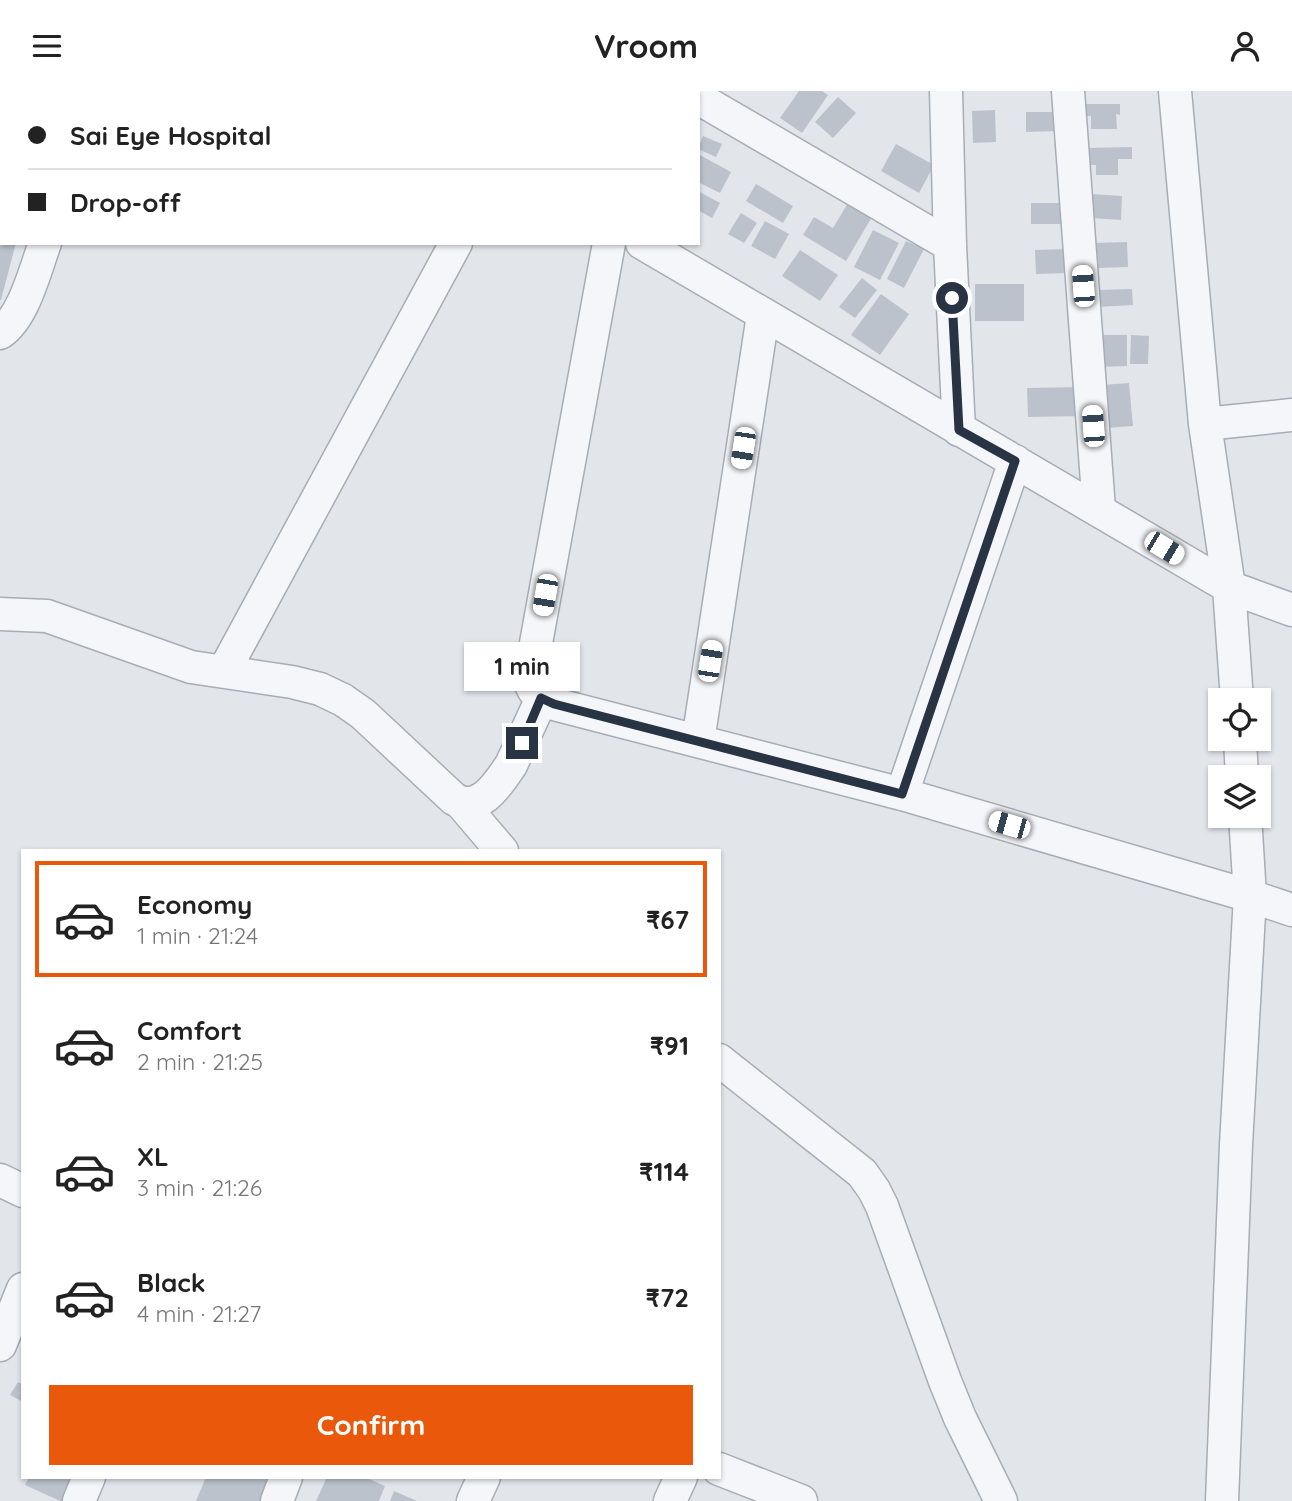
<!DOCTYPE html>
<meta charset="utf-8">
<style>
body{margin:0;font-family:Quicksand,sans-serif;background:#f2f2f2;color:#222;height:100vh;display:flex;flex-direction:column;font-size:26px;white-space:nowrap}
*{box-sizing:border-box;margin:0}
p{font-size:23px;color:#767676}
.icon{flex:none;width:38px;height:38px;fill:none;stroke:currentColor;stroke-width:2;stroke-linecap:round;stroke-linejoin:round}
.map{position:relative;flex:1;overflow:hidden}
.details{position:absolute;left:21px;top:758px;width:700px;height:630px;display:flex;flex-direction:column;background:#fff;border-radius:0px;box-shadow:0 2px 5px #0004}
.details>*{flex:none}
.banner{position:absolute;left:0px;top:0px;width:700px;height:154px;box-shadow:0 2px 5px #0004;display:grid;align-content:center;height:154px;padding:0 28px;background:#fff}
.controls{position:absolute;left:1208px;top:597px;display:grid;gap:14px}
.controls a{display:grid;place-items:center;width:63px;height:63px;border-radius:0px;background:#fff;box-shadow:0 2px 5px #0004;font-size:35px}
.end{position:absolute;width:32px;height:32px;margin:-16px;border:9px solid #283344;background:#fff;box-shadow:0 0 0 4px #fff}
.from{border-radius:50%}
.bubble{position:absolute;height:49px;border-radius:0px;background:#fff;box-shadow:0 2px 5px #0004;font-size:23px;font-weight:800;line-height:49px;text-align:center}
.car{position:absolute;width:21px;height:42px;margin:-21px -10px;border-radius:9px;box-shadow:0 0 5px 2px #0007;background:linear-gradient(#fff 24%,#345 0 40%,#fff 0 76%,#345 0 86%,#fff 0)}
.banner b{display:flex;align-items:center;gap:24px;height:66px;font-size:26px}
.banner b+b{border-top:2px solid #e0e0e0}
.banner i{width:18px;height:18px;background:#222}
ul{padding:12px 0 0;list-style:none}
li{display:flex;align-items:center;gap:21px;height:116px;margin:0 14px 10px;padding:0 14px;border:4px solid transparent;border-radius:0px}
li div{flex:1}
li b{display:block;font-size:26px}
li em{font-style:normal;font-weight:800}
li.on{border-color:#ea580c}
li>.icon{width:63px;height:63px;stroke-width:1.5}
.primary-button{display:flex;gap:14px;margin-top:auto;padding:14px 28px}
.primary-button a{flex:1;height:80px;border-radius:0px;background:#ea580c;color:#fff;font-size:28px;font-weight:800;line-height:80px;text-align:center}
header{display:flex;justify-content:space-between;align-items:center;height:91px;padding:0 28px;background:#fff;font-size:32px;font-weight:800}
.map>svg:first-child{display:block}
.building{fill:#bbc2cb}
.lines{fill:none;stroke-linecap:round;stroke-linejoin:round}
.minor-casing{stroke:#a6adb6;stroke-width:35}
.minor{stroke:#f5f6f9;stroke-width:32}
.route{stroke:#283344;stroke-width:9}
</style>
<header><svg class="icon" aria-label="menu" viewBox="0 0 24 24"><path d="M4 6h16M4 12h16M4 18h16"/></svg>Vroom<svg class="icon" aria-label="person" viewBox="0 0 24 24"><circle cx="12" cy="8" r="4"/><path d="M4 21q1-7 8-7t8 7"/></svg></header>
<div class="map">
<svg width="1292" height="1410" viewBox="0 0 1292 1410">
<rect width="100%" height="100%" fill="#e2e6eb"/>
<path class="building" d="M799,0h23l6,4 -26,38 -22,-15z
M838,6l18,16 -23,25 -18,-16z
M1085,13h35v11l-4,-1 1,15h-26v-13h-6z
M995,19l1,32 -23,1 -1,-32z
M1026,21h29l1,19 -30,1z
M703,45l19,8 -6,13 -18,-8z
M896,53l38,21 -15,28 -38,-22z
M1132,56v12h-14v16h-22v-10h-10v-17z
M698,63l33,18 -11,21 -22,-11z
M756,93l37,22 -10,17 -37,-22z
M698,100l22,12 -8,15 -14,-8z
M1090,103l32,2 -1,24 -32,-2z
M848,112l24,14 -26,44 -43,-26 11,-18 19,11z
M1031,112h33v21h-33z
M741,122l16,10 -13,20 -16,-9z
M765,130l24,13 -14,25 -24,-13z
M873,139l26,13 -19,37 -26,-13z
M906,150l18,8 -20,39 -17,-9z
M1127,151l1,25 -31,1 -2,-25z
M0,152h16l-15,57h-1z
M1067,158l1,24 -32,1 -1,-24z
M800,159l38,25 -18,26 -38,-25z
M862,187l15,12 -22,28 -16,-11z
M975,193h49v37h-49z
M1132,198l1,16 -36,2v-17z
M881,203l28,20 -29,41 -29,-20z
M1097,244h30v31l-29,1z
M1131,244l18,1 -1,28h-18z
M1129,292l4,43 -27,2 -4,-43z
M1083,296l1,29 -56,1 -1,-29z
M18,1291l5,3v17l-13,-7z
M29,1386h56l-11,24h-14l-35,-16z
M206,1386h59l13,6 -7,18h-75z
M327,1386h37l21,9 -6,15h-63z
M394,1400l23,10h-27z"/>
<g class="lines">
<g class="minor-casing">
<path id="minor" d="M377,0l4,2
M946,0l4,154 9,185
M1068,0l31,418
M1175,0l30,333 24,163
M146,2l1,-2
M537,2l1,-2
M698,7l252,147
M0,36l2,3
M609,152l-79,433c0,16 10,22 24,28l348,90 348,102 42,14
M642,152l587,344
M0,242c24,-16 35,-63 45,-90
M1205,333l87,-9
M0,523l47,2 144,51 101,15 28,7 23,11 20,14 91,85c26,15 44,-15 57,-34l31,-67
M224,580l232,-428
M1237,609l-8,-113 63,23
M1240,648l2,38
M698,650l65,-426
M902,703l113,-333
M461,712l41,48
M719,969l143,113 12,17 8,16 63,175 15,37 41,83
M0,1089l23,11
M0,1254l23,-56
M719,1378l82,32
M79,1410l10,-24
M277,1410l9,-24
M473,1410l11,-24
M670,1410l11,-24
M1222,1410l14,-356 14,-249 -5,-81"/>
</g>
<use href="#minor" class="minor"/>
</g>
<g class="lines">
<path class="route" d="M522,652l19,-45 13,6 348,90 113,-333 -56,-31 -7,-132"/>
</g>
</svg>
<div class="controls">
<a><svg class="icon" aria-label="locate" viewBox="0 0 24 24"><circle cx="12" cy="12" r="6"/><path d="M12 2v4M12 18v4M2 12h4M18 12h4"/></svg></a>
<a><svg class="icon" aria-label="layers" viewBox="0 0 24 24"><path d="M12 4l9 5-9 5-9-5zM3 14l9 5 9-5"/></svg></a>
</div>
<i class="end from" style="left:952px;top:207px"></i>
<i class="end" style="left:522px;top:652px"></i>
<div class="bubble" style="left:464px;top:551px;width:116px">1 min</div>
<i class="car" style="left:1083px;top:195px;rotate:356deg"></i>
<i class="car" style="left:1093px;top:335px;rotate:356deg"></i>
<i class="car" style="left:743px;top:357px;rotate:189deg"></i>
<i class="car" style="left:1164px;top:457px;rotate:121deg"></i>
<i class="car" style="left:545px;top:504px;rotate:190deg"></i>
<i class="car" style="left:710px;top:570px;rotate:9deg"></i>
<i class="car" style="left:1009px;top:734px;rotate:286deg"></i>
<div class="banner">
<b><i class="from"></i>Sai Eye Hospital</b>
<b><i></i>Drop-off</b>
</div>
<section class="details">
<ul>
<li class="on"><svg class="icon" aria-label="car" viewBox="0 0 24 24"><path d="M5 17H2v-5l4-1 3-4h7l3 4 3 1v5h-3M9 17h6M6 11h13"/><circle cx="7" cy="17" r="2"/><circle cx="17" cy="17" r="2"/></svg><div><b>Economy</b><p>1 min · 21:24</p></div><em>₹67</em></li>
<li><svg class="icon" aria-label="car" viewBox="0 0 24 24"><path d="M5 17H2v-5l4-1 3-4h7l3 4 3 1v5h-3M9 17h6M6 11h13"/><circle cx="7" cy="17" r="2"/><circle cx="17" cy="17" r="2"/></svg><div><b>Comfort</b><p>2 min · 21:25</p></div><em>₹91</em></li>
<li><svg class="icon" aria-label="car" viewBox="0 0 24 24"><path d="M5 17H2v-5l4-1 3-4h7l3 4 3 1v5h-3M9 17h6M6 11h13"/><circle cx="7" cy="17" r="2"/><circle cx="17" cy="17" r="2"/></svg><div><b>XL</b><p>3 min · 21:26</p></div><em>₹114</em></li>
<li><svg class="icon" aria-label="car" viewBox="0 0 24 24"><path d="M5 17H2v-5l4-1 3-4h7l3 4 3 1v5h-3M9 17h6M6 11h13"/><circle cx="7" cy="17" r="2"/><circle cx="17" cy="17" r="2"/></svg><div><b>Black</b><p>4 min · 21:27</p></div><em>₹72</em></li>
</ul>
<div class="primary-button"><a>Confirm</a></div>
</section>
</div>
